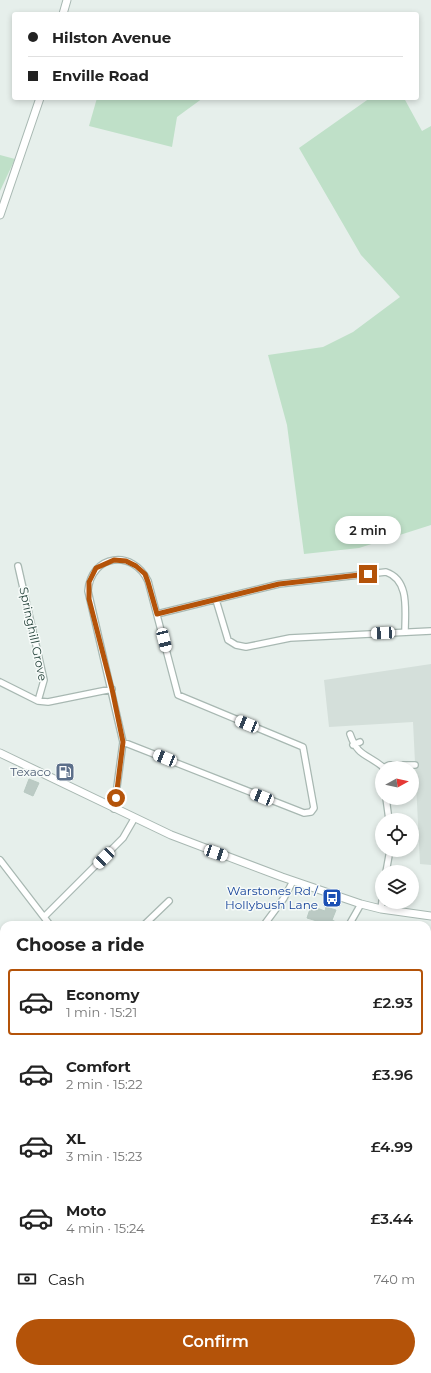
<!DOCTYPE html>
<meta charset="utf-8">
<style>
body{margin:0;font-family:Montserrat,sans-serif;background:#f6f6f6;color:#222;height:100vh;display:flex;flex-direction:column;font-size:15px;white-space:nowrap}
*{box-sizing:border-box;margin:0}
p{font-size:13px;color:#767676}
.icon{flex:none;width:22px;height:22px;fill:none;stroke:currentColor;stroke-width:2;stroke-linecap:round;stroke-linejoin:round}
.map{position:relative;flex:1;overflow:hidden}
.details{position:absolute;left:0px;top:921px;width:431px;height:452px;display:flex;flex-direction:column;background:#fff;border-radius:12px 12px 0 0;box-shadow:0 2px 6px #0003}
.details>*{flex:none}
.top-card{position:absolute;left:12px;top:12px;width:407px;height:88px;border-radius:4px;box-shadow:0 2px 6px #0003;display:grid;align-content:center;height:88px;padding:0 16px;background:#fff}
.needle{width:26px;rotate:82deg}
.tools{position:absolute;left:375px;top:761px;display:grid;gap:8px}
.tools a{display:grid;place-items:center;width:44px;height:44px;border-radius:50%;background:#fff;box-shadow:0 2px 6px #0003;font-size:20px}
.end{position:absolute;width:18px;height:18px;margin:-9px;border:5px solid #b45309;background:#fff;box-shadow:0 0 0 2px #fff}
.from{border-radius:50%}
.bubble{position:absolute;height:28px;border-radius:14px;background:#fff;box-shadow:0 2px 6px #0003;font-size:13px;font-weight:600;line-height:28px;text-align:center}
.car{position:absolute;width:12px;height:24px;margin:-12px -6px;border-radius:5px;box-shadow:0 0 3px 1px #0007;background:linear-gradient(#fff 24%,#345 0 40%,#fff 0 76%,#345 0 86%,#fff 0)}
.top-card b{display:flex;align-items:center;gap:14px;height:38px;font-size:15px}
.top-card b+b{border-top:1px solid #e0e0e0}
.top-card i{width:10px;height:10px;background:#222}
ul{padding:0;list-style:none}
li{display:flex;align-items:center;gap:12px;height:66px;margin:0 8px 6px;padding:0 8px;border:2px solid transparent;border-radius:4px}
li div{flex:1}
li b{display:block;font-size:15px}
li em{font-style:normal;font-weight:600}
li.selected{border-color:#b45309}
li>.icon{width:36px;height:36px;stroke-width:1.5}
h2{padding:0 16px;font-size:18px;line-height:48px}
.pay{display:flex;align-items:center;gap:10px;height:44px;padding:0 16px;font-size:15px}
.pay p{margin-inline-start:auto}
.cta{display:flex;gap:8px;margin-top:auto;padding:8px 16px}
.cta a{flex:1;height:46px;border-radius:24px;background:#b45309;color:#fff;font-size:16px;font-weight:600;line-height:46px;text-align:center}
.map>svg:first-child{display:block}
.built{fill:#d4dfda}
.green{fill:#bfe0c8}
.building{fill:#bbcac4;stroke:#b8c9c2}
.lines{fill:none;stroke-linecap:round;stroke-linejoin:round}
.minor-casing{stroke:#a8b8b2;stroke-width:8}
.tertiary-casing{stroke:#a8b8b2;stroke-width:9}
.trunk-casing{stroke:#c2cac8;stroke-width:11}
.minor{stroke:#fff;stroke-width:5.5}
.tertiary{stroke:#fff;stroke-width:7}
.trunk{stroke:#4c8a7c;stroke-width:9}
.route{stroke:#b45309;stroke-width:5}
.labels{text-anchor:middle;stroke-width:3;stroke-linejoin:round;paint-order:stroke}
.street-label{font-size:12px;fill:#24423a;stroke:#f7fbf9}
.service-label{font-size:12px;fill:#4e5e75;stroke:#f7fbf9;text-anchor:end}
.transit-label{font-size:12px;fill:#164399;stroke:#f7fbf9;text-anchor:end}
</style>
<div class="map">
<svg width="431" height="1373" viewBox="0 0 431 1373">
<rect width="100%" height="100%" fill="#e6efeb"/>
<path class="built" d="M431,664v201l-11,-1 -7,-142 -84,5 -5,-47z
M0,1223l4,1v86h-4z
M116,1369h131l1,4h-131z"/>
<path class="green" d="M97,98h106l-26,19 -5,30 -83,-21z
M370,98h34l18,33 9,-5v399l-72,23 -55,6 -17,-129 -19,-70 55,-8 30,-15 47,-35 -39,-42 -62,-107z
M0,155l15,4 -15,32z
M0,1021l4,5v117l-4,2z
M4,1150v74l-4,-1v-72z"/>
<path class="building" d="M29,779l10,4 -6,13 -9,-4z
M311,906l14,5 1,-4 10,3 -4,10 4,2 -1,3h-16l1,-3 -13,-4z"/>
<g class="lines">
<g class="minor-casing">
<path id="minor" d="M18,566l26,114 -6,21
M216,600l12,40 8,5 10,2 44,-9 141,-7
M157,614l122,-30 107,-12c24,8 19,39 19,60
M0,682l38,19 10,1 64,-13
M350,734c8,23 16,19 33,33
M353,745l7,-3
M383,768l6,-3h26
M386,798l3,22
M114,809l9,-67 -35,-151c3,-37 45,-42 60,-10l30,114 125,52 11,61 -3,4 -7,1 -181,-71
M0,860l50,65
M386,872l4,-22
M381,909l1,-8
M44,917l79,-79 11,-19
M144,925l25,-24
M264,925l20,-27 9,-17
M349,925l12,-21
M427,1010l4,1
M0,1035l4,2
M427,1081h4
M0,1136l4,-2
M0,1148l4,-2
M427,1159l4,-1
M427,1225l4,-1
M427,1254l4,16
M427,1289l4,-2
M0,1313l4,-1
M76,1369l1,4
M398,1369l6,4"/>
</g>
<g class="tertiary-casing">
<path id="tertiary" d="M63,14l4,-14
M0,215l40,-117
M0,753l171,82 111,42 79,27 20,5 50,7"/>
</g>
<g class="trunk-casing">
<path id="trunk" d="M0,1000l4,6
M0,1014l4,4
M253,1369l1,4
M261,1369l1,4"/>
</g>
<use href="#minor" class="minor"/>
<use href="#tertiary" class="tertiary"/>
<use href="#trunk" class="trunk"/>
</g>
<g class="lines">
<path class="route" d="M116,798l7,-56 -11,-53 -23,-90v-17l7,-14 18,-8 12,1 10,5 9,8 3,8 9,32 122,-30 89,-10"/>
</g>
<defs>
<g id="fuel-square" transform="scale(1)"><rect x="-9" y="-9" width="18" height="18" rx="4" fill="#5c6f8a" stroke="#f7fbf9"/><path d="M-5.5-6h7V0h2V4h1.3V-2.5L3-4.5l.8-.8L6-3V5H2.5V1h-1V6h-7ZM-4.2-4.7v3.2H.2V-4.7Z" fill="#fff"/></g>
<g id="bus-square" transform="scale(1)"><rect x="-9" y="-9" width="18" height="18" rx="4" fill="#1a4fb4" stroke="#f7fbf9"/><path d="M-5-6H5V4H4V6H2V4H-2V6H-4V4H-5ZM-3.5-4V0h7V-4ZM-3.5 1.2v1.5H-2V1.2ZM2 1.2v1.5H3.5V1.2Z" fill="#fff"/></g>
</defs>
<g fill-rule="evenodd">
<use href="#fuel-square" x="65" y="772"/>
<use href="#bus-square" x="332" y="898"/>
</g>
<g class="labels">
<g class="street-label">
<text transform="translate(33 634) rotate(78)" y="4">Springhill Grove</text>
</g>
<g class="service-label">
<text x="51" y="776">Texaco</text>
</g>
<g class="transit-label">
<text x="318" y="895">Warstones Rd /<tspan x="318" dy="14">Hollybush Lane</tspan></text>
</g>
</g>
</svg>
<div class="tools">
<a><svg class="needle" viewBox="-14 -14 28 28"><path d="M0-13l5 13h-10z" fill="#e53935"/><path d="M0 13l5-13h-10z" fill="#767676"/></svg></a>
<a><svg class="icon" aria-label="locate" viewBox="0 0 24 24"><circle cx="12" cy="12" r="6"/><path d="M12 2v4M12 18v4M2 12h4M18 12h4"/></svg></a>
<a><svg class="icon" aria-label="layers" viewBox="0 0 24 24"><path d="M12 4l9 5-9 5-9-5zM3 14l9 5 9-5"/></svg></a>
</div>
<i class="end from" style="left:116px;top:798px"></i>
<i class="end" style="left:368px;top:574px"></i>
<div class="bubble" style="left:335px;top:516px;width:66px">2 min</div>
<i class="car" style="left:383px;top:633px;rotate:267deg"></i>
<i class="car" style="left:164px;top:640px;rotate:166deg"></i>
<i class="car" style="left:247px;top:724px;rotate:292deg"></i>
<i class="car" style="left:165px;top:758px;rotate:292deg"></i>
<i class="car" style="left:262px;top:797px;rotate:292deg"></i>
<i class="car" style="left:216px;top:853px;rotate:109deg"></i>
<i class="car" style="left:104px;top:858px;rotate:225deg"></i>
<div class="top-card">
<b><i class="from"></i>Hilston Avenue</b>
<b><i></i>Enville Road</b>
</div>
<section class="details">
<h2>Choose a ride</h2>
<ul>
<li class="selected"><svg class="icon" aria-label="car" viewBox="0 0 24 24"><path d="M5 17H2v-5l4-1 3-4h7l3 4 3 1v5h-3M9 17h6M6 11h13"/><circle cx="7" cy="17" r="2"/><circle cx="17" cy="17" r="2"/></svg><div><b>Economy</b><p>1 min · 15:21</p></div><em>£2.93</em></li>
<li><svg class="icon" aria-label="car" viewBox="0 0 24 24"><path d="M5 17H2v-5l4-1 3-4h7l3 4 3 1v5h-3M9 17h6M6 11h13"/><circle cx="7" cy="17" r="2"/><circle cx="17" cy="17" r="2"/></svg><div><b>Comfort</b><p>2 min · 15:22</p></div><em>£3.96</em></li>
<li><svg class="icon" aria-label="car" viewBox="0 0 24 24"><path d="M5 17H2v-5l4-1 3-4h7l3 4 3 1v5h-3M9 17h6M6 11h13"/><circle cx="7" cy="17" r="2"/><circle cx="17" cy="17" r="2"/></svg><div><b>XL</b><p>3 min · 15:23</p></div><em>£4.99</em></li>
<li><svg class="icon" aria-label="car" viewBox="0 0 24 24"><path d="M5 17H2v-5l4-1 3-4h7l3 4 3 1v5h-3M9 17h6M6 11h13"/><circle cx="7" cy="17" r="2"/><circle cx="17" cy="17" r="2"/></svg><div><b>Moto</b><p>4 min · 15:24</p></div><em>£3.44</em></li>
</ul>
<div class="pay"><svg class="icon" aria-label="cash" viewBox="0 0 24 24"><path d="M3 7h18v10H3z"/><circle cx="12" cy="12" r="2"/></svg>Cash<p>740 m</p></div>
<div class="cta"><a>Confirm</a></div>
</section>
</div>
